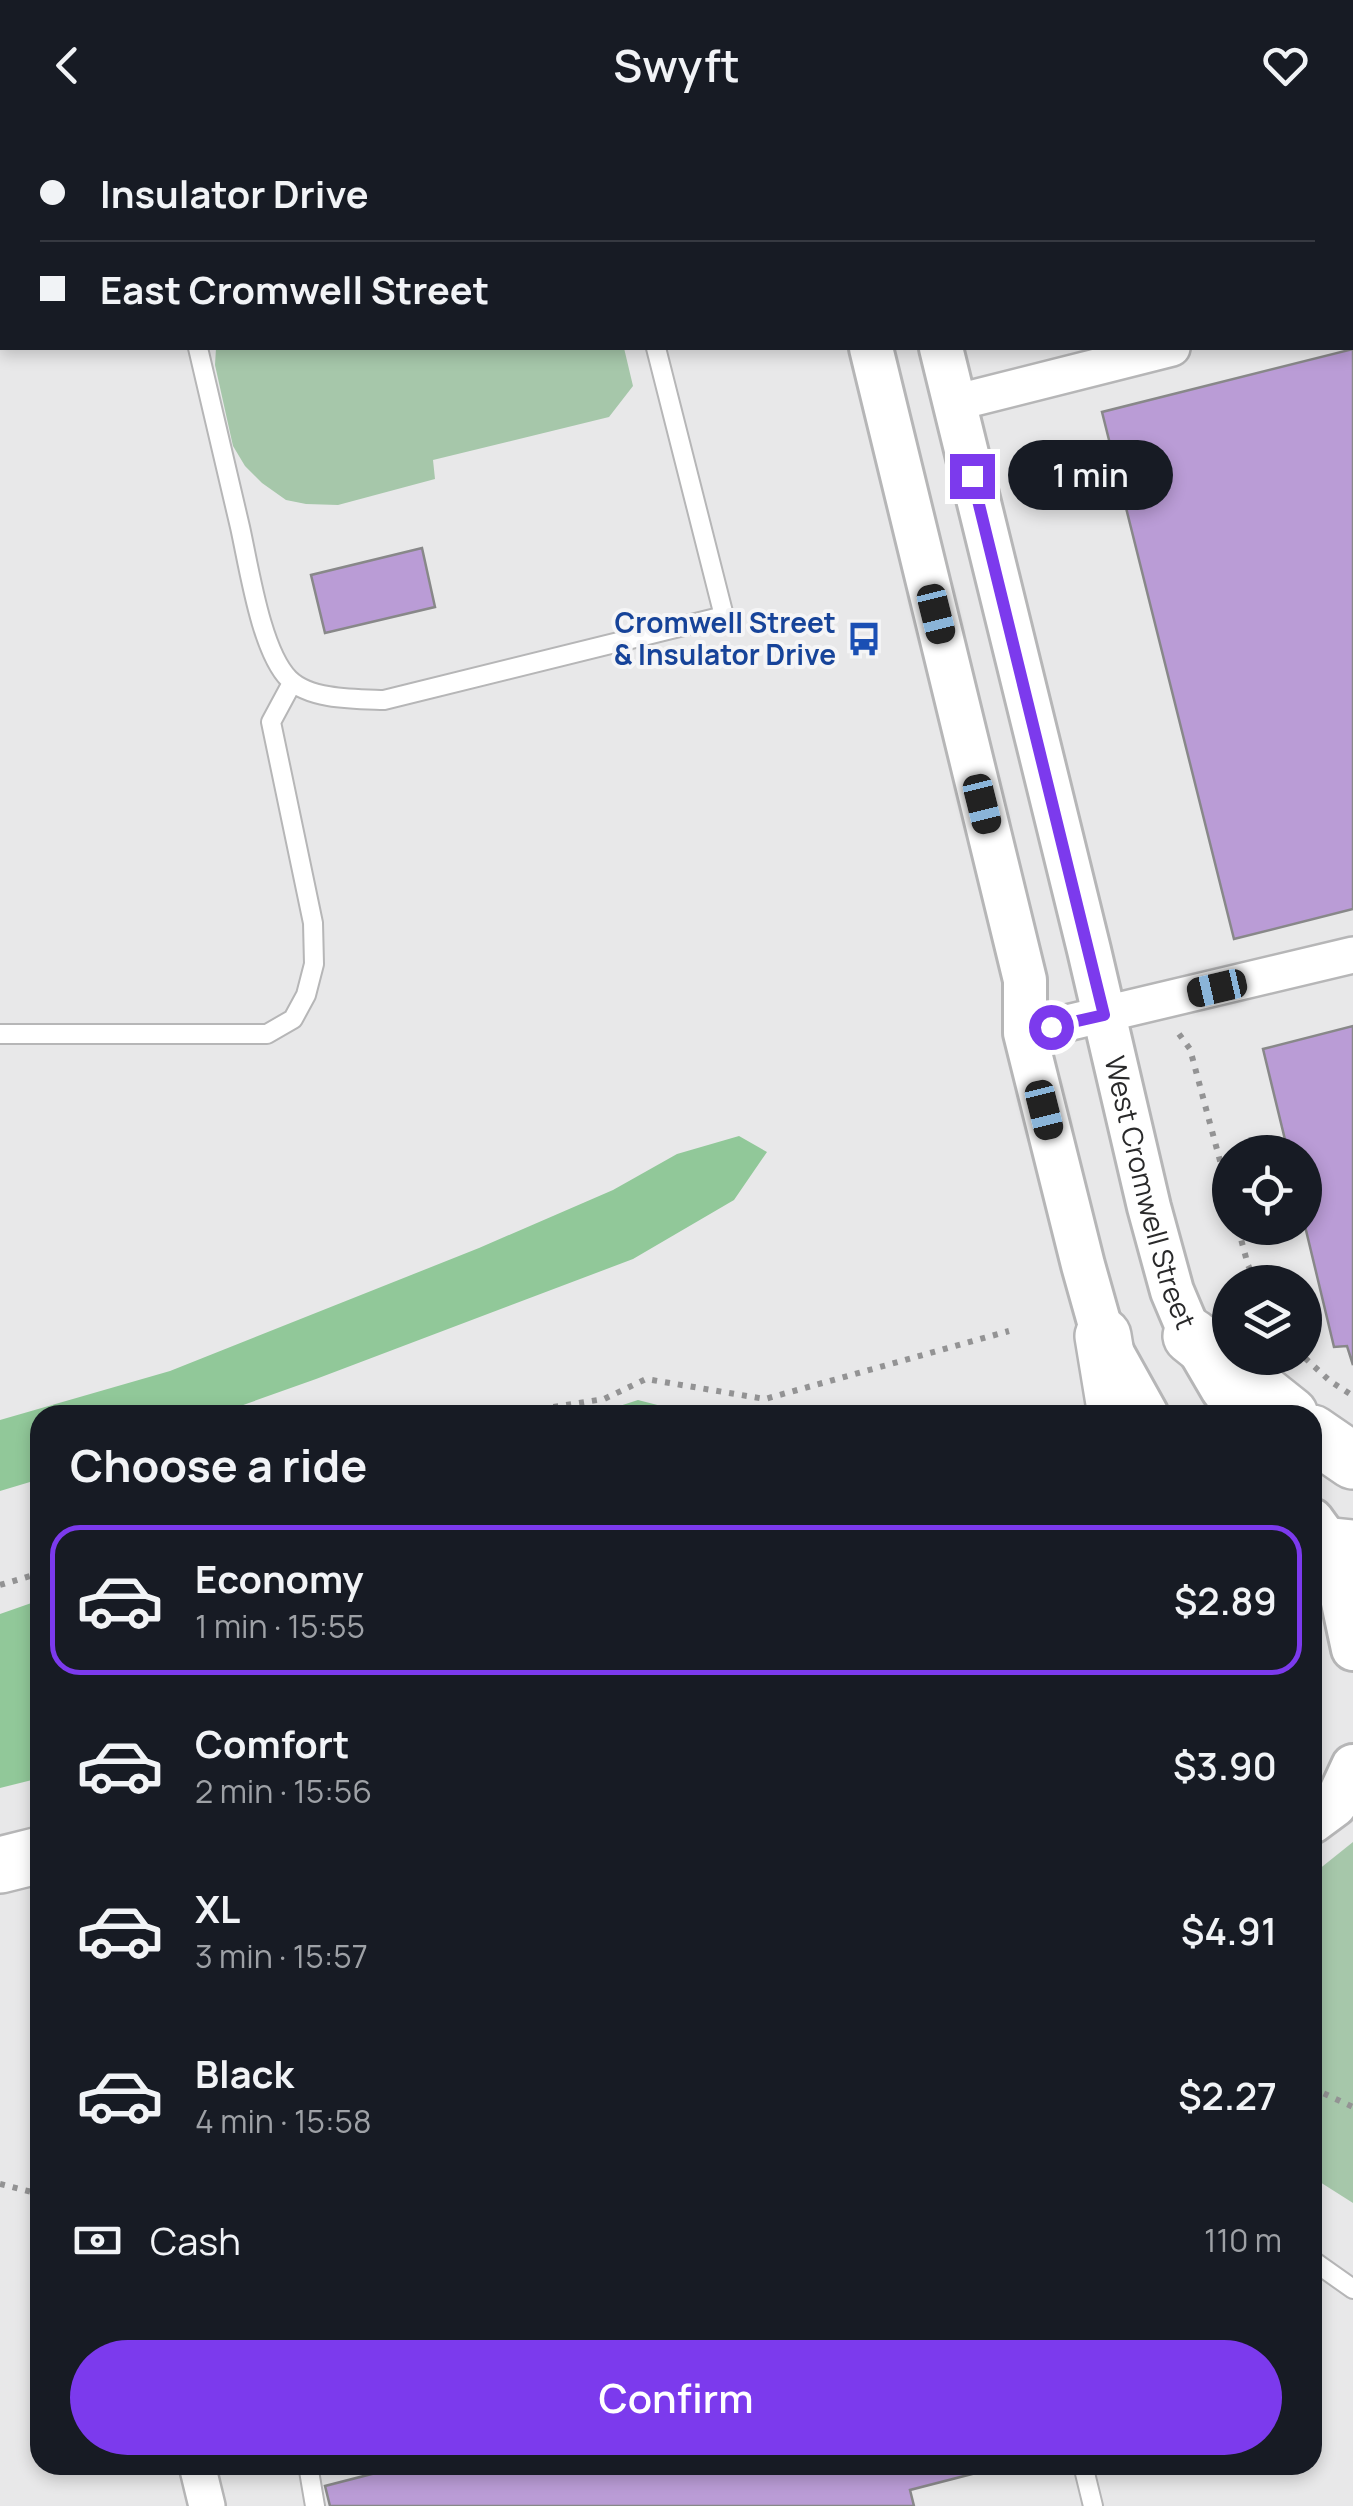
<!DOCTYPE html>
<meta charset="utf-8">
<style>
body{margin:0;font-family:Manrope,sans-serif;background:#20242c;color:#f1f3f6;height:100vh;display:flex;flex-direction:column;font-size:38px;white-space:nowrap}
*{box-sizing:border-box;margin:0}
p{font-size:32px;color:#9ea1a6}
.icon{flex:none;width:55px;height:55px;fill:none;stroke:currentColor;stroke-width:2;stroke-linecap:round;stroke-linejoin:round}
.map{position:relative;flex:1;overflow:hidden}
.details{position:absolute;left:30px;top:1275px;width:1292px;height:1070px;display:flex;flex-direction:column;background:#171b24;border-radius:30px;box-shadow:0 5px 15px #0003}
.details>*{flex:none}
.top-card{position:absolute;left:0px;top:0px;width:1355px;height:220px;box-shadow:0 5px 15px #0003;display:grid;align-content:center;height:220px;padding:0 40px;background:#171b24}
.fabs{position:absolute;left:1212px;top:1005px;display:grid;gap:20px}
.fabs a{display:grid;place-items:center;width:110px;height:110px;border-radius:50%;background:#171b24;box-shadow:0 5px 15px #0003;font-size:50px}
.end{position:absolute;width:45px;height:45px;margin:-22px;border:12px solid #7c3aed;background:#fff;box-shadow:0 0 0 5px #fff}
.from{border-radius:50%}
.bubble{position:absolute;height:70px;border-radius:35px;background:#171b24;box-shadow:0 5px 15px #0003;font-size:32px;font-weight:600;line-height:70px;text-align:center}
.car{position:absolute;width:30px;height:60px;margin:-30px -15px;border-radius:12px;box-shadow:0 0 8px 2px #0007;background:linear-gradient(#222 24%,#8ab4d8 0 40%,#222 0 76%,#8ab4d8 0 86%,#222 0)}
.top-card b{display:flex;align-items:center;gap:35px;height:95px;font-size:38px}
.top-card b+b{border-top:2px solid #363941}
.top-card i{width:25px;height:25px;background:#f1f3f6}
ul{padding:0;list-style:none}
li{display:flex;align-items:center;gap:30px;height:150px;margin:0 20px 15px;padding:0 20px;border:5px solid transparent;border-radius:30px}
li div{flex:1}
li b{display:block;font-size:38px}
li em{font-style:normal;font-weight:600}
li.selected{border-color:#7c3aed}
li>.icon{width:90px;height:90px;stroke-width:1.5}
h2{padding:0 40px;font-size:45px;line-height:120px}
.pay{display:flex;align-items:center;gap:25px;height:110px;padding:0 40px;font-size:38px}
.pay p{margin-inline-start:auto}
.primary-button{display:flex;gap:20px;margin-top:auto;padding:20px 40px}
.primary-button a{flex:1;height:115px;border-radius:60px;background:#7c3aed;color:#fff;font-size:40px;font-weight:600;line-height:115px;text-align:center}
header{display:flex;justify-content:space-between;align-items:center;height:130px;padding:0 40px;background:#171b24;font-size:45px;font-weight:600}
.map>svg:first-child{display:block}
.green{fill:#a6c7aa}
.forest{fill:#91c899}
.building{fill:#ba9cd6;stroke:#888889;stroke-width:2.5}
.lines{fill:none;stroke-linecap:round;stroke-linejoin:round}
.service-casing{stroke:#b6b6b7;stroke-width:22}
.minor-casing{stroke:#b6b6b7;stroke-width:40}
.tertiary-casing{stroke:#b6b6b7;stroke-width:48}
.primary-casing{stroke:#b6b6b7;stroke-width:60}
.path{stroke:#939394;stroke-width:6;stroke-dasharray:5 8;stroke-linecap:butt}
.service{stroke:#fff;stroke-width:18}
.minor{stroke:#fff;stroke-width:35}
.tertiary{stroke:#fff;stroke-width:42}
.primary{stroke:#fff;stroke-width:55}
.route{stroke:#7c3aed;stroke-width:12}
.labels{text-anchor:middle;stroke-width:8;stroke-linejoin:round;paint-order:stroke}
.transit-label{font-size:28px;font-weight:bold;fill:#164399;stroke:#f5f5f6;text-anchor:end}
.street-label{font-size:28px;fill:#29292a;stroke:#f5f5f6}
</style>
<header><svg class="icon" aria-label="back" viewBox="0 0 24 24"><path d="M15 5l-7 7 7 7"/></svg>Swyft<svg class="icon" aria-label="heart" viewBox="0 0 24 24"><path d="M12 20l-8-8c-3-5 5-10 8-4 3-6 11-1 8 4z"/></svg></header>
<div class="map">
<svg width="1353" height="2376" viewBox="0 0 1353 2376">
<rect width="100%" height="100%" fill="#e8e8e9"/>
<path class="green" d="M216,218h408l9,38 -24,31 -176,43 2,19 -97,26 -32,-1 -20,-4 -24,-17 -17,-17 -12,-20 -18,-81z
M1353,1712v361l-41,-26 1,-303z"/>
<path class="forest" d="M739,1006l28,16 -33,48 -101,59 -317,120 -101,36h-175v64l-40,12v-71l170,-49 309,-123 134,-58 64,-36z
M638,1270l31,8 1,7h-78z
M40,1470v178l-40,10v-174z"/>
<path class="building" d="M1353,219v560l-119,30 -132,-527z
M422,418l13,59 -110,26 -14,-58z
M1353,896v339l-6,-19 -13,1 -29,-121v-74h-17l-25,-103z
M390,2335h617l-97,25 4,16h-584l-5,-20 66,-17z"/>
<g class="lines">
<g class="service-casing">
<path id="service" d="M601,0v2
M1118,0l1,2
M1352,14h1
M198,218c14,59 28,119 42,179 9,40 21,124 49,152 21,21 67,20 95,21l340,-84 -68,-268
M0,904h267l26,-15 13,-24 8,-31 -1,-41 -42,-201 21,-39
M1312,2130l41,29
M308,2335l7,41
M1083,2335l10,41"/>
</g>
<g class="minor-casing">
<path id="minor" d="M1352,172l1,-1
M954,273l218,-55
M1025,903l328,-78
M197,2335l10,41"/>
</g>
<g class="tertiary-casing">
<g id="tertiary">
<path d="M818,0l1,2"/>
<path d="M887,0l1,2"/>
<path d="M871,218l154,632v53l58,232 20,71 44,79"/>
<path id="s1" d="M941,218l148,602 60,257 23,84 19,45 31,53 20,26"/>
<path d="M1312,1390l19,26 22,103"/>
<path d="M1312,1692l23,-17 18,-39"/>
</g>
</g>
<g class="primary-casing">
<path id="primary" d="M1103,1206l13,79
M1191,1206l99,79
M1312,1303l41,28
M1312,1419l19,-3 22,2
M0,1735l40,-10"/>
</g>
<path class="path" d="M1179,904l11,15 40,149
M1238,1098l10,37 8,17
M1305,1228l25,23 23,15
M502,1285l102,-16 42,-20 119,20 244,-68
M0,1455l40,-12
M1312,1958l41,19
M0,2054l40,10"/>
<use href="#service" class="service"/>
<use href="#minor" class="minor"/>
<use href="#tertiary" class="tertiary"/>
<use href="#primary" class="primary"/>
</g>
<g class="lines">
<path class="route" d="M972,346l132,539 -53,12"/>
</g>
<defs>
<g id="bus-bare" transform="scale(2.7)"><path d="M-5-6H5V4H4V6H2V4H-2V6H-4V4H-5ZM-3.5-4V0h7V-4ZM-3.5 1.2v1.5H-2V1.2ZM2 1.2v1.5H3.5V1.2Z" fill="#1a4fb4" stroke="#f5f5f6" stroke-width="2.5" paint-order="stroke"/></g>
</defs>
<g fill-rule="evenodd">
<use href="#bus-bare" x="864" y="509"/>
</g>
<g class="labels">
<g class="transit-label">
<text x="836" y="503">Cromwell Street<tspan x="836" dy="32">&amp; Insulator Drive</tspan></text>
</g>
<g class="street-label">
<text dy="10" stroke="none"><textPath href="#s1" startOffset="870">West Cromwell Street</textPath></text>
</g>
</g>
</svg>
<div class="fabs">
<a><svg class="icon" aria-label="locate" viewBox="0 0 24 24"><circle cx="12" cy="12" r="6"/><path d="M12 2v4M12 18v4M2 12h4M18 12h4"/></svg></a>
<a><svg class="icon" aria-label="layers" viewBox="0 0 24 24"><path d="M12 4l9 5-9 5-9-5zM3 14l9 5 9-5"/></svg></a>
</div>
<i class="end from" style="left:1051px;top:897px"></i>
<i class="end" style="left:972px;top:346px"></i>
<div class="bubble" style="left:1008px;top:310px;width:165px">1 min</div>
<i class="car" style="left:936px;top:484px;rotate:166deg"></i>
<i class="car" style="left:982px;top:674px;rotate:166deg"></i>
<i class="car" style="left:1217px;top:858px;rotate:257deg"></i>
<i class="car" style="left:1044px;top:980px;rotate:166deg"></i>
<div class="top-card">
<b><i class="from"></i>Insulator Drive</b>
<b><i></i>East Cromwell Street</b>
</div>
<section class="details">
<h2>Choose a ride</h2>
<ul>
<li class="selected"><svg class="icon" aria-label="car" viewBox="0 0 24 24"><path d="M5 17H2v-5l4-1 3-4h7l3 4 3 1v5h-3M9 17h6M6 11h13"/><circle cx="7" cy="17" r="2"/><circle cx="17" cy="17" r="2"/></svg><div><b>Economy</b><p>1 min · 15:55</p></div><em>$2.89</em></li>
<li><svg class="icon" aria-label="car" viewBox="0 0 24 24"><path d="M5 17H2v-5l4-1 3-4h7l3 4 3 1v5h-3M9 17h6M6 11h13"/><circle cx="7" cy="17" r="2"/><circle cx="17" cy="17" r="2"/></svg><div><b>Comfort</b><p>2 min · 15:56</p></div><em>$3.90</em></li>
<li><svg class="icon" aria-label="car" viewBox="0 0 24 24"><path d="M5 17H2v-5l4-1 3-4h7l3 4 3 1v5h-3M9 17h6M6 11h13"/><circle cx="7" cy="17" r="2"/><circle cx="17" cy="17" r="2"/></svg><div><b>XL</b><p>3 min · 15:57</p></div><em>$4.91</em></li>
<li><svg class="icon" aria-label="car" viewBox="0 0 24 24"><path d="M5 17H2v-5l4-1 3-4h7l3 4 3 1v5h-3M9 17h6M6 11h13"/><circle cx="7" cy="17" r="2"/><circle cx="17" cy="17" r="2"/></svg><div><b>Black</b><p>4 min · 15:58</p></div><em>$2.27</em></li>
</ul>
<div class="pay"><svg class="icon" aria-label="cash" viewBox="0 0 24 24"><path d="M3 7h18v10H3z"/><circle cx="12" cy="12" r="2"/></svg>Cash<p>110 m</p></div>
<div class="primary-button"><a>Confirm</a></div>
</section>
</div>
